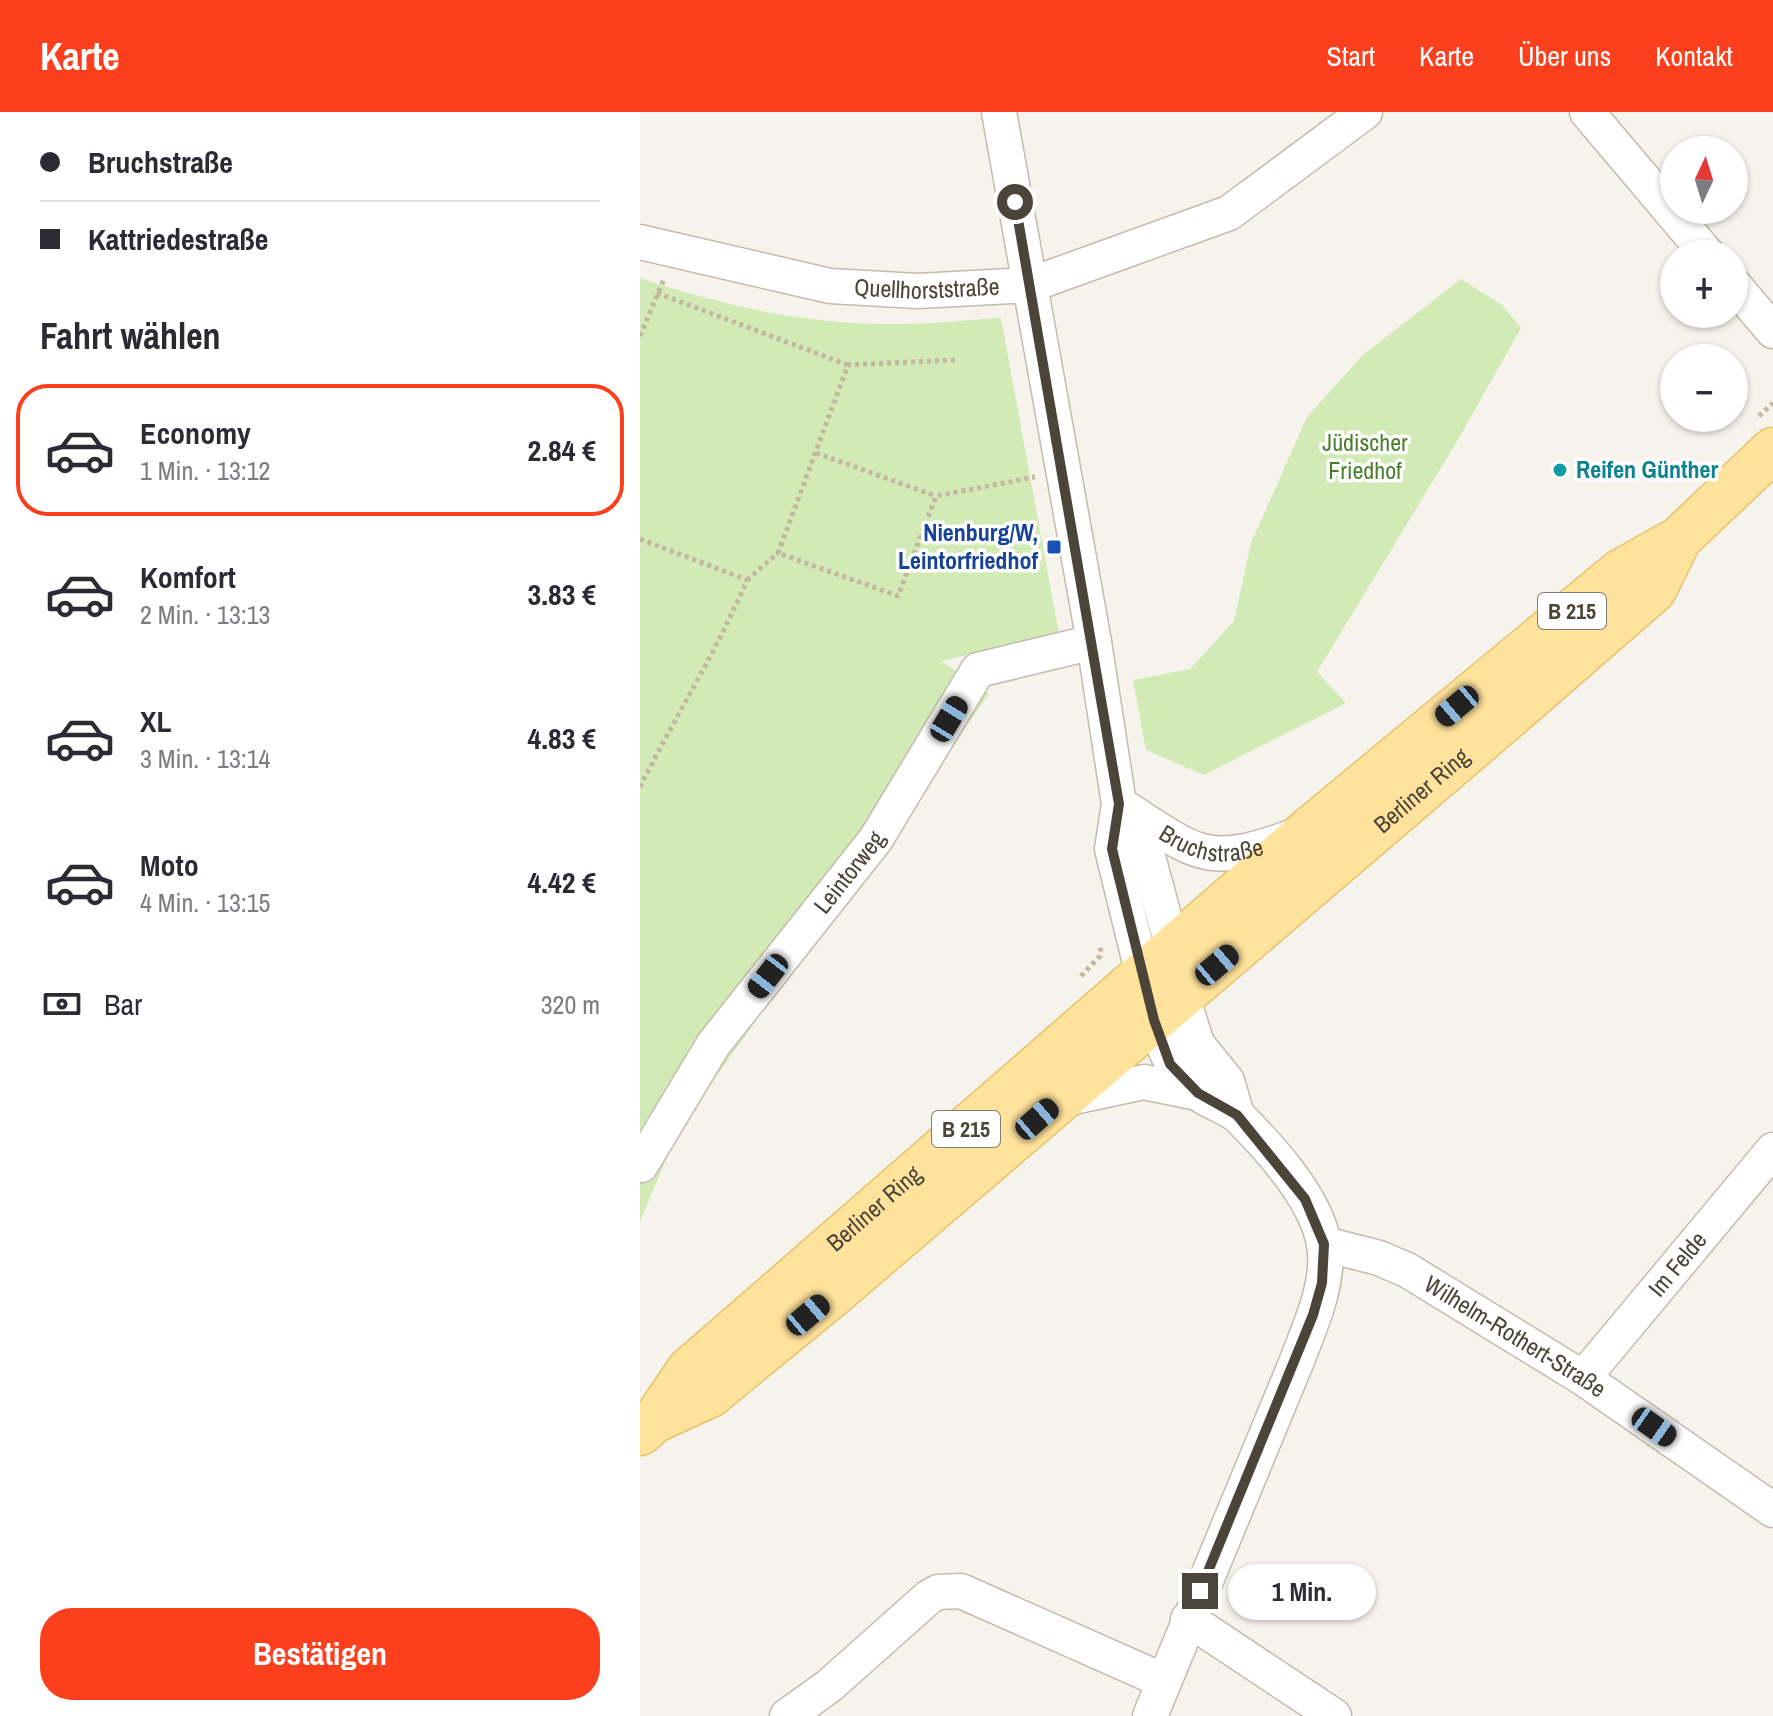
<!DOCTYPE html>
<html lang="de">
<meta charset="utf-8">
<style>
body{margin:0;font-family:"Archivo Narrow",sans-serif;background:#f2f2f3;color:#2b2b33;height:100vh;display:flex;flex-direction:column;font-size:30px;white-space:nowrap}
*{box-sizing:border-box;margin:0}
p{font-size:26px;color:#7c7c81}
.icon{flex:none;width:44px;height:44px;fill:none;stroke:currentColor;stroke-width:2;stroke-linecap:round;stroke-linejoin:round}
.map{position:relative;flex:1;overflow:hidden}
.panel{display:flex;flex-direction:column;background:#fff;width:640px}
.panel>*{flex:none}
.hud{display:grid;align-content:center;height:176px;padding:0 40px;background:#fff}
.needle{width:52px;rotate:4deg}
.tools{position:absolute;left:1020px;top:24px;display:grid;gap:16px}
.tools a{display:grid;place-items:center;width:88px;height:88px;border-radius:50%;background:#fff;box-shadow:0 2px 6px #0004;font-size:40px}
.end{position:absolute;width:36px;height:36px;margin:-18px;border:10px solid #4b4439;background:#fff;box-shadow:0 0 0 4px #fff}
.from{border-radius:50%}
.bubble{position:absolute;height:56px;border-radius:28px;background:#fff;box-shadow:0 2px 6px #0004;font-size:26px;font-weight:800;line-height:56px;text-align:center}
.car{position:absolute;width:24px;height:48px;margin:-24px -12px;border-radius:10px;box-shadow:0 0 6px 2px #0007;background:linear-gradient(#222 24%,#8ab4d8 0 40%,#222 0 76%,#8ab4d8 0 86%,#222 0)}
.hud b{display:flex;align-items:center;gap:28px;height:76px;font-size:30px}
.hud b+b{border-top:2px solid #e1e1e2}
.hud i{width:20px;height:20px;background:#2b2b33}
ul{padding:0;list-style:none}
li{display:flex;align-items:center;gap:24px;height:132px;margin:0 16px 12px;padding:0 24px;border:4px solid transparent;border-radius:32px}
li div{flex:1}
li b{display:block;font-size:30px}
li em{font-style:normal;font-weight:800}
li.on{border-color:#fc3f1d}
li>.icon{width:72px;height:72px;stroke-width:1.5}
h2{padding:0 40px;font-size:36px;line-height:96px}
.pay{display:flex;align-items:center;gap:20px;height:88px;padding:0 40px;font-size:30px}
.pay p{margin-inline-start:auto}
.primary-button{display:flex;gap:16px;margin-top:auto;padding:16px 40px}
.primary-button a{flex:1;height:92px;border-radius:32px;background:#fc3f1d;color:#fff;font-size:32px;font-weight:800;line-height:92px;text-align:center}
header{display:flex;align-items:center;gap:48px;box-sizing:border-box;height:112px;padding:0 40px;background:#fc3f1d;color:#fff}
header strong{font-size:38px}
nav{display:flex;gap:44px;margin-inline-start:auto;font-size:28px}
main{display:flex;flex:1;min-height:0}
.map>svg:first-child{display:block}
.green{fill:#d2eab5}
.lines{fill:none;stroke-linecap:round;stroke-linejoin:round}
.minor-casing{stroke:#c2bbae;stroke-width:37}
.primary-casing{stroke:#e6c16a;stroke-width:47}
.path{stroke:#c4b79f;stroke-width:5;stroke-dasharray:4 4;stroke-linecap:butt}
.minor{stroke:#fff;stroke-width:34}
.primary{stroke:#ffe39c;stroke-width:44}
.route{stroke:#4b4439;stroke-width:10}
.culture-dot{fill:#0f9aa8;stroke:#fff;stroke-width:3}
.transit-dot{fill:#1a4fb4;stroke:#fff;stroke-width:3}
.labels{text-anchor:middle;stroke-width:7;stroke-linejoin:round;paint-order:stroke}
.shield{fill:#fff;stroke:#817c74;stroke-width:2}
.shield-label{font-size:22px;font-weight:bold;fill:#4b4439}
.street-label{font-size:24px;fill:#4b4439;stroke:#fff}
.park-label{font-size:24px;fill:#4a7f2a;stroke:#fff}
.culture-label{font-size:24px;font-weight:bold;fill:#0d838f;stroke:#fff;text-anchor:start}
.transit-label{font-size:24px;font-weight:bold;fill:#164399;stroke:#fff;text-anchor:end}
</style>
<header>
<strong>Karte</strong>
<nav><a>Start</a><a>Karte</a><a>Über uns</a><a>Kontakt</a></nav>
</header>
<main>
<section class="panel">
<div class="hud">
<b><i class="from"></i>Bruchstraße</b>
<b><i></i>Kattriedestraße</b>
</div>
<h2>Fahrt wählen</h2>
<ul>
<li class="on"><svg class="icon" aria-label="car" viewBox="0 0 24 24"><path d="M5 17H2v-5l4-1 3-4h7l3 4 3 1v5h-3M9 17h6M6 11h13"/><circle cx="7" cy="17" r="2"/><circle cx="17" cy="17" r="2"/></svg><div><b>Economy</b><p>1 Min. · 13:12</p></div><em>2.84 €</em></li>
<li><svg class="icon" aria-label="car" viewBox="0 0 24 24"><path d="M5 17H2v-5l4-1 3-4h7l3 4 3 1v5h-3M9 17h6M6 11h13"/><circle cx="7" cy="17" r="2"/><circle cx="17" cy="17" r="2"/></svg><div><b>Komfort</b><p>2 Min. · 13:13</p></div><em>3.83 €</em></li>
<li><svg class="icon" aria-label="car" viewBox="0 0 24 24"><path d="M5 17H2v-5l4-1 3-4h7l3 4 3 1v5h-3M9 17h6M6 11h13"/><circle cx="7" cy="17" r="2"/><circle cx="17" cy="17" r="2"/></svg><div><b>XL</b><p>3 Min. · 13:14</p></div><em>4.83 €</em></li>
<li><svg class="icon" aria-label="car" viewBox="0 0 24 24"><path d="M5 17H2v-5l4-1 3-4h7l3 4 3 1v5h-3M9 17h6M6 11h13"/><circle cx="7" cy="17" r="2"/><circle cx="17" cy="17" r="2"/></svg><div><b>Moto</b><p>4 Min. · 13:15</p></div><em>4.42 €</em></li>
</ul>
<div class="pay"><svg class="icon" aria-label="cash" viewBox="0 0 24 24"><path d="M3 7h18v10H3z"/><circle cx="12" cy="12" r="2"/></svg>Bar<p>320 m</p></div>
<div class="primary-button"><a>Bestätigen</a></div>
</section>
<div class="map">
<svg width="1133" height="1604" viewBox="0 0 1133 1604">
<rect width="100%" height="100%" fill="#f6f3ec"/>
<path class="green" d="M0,166c83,28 169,47 257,46 35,0 69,-4 104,-6l58,316 -118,27 48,33 -311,436 -38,92z
M821,167l41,26 19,23 -62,110 -142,234 29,31 -142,72 -58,-25 -13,-70 57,-11 44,-48 17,-78 56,-126 56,-62z"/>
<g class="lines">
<g class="minor-casing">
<g id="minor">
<path d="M359,0l95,530 25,162 -7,45 31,126"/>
<path d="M947,0l120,142"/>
<path id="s1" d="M0,130l190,44 88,5 112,-6 199,-72 136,-101"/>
<path d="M1094,173l39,46"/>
<path id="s2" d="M479,692c77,48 84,66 175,32"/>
<path d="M484,699l21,35 28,103"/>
<path d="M542,884l15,48 30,37 10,34"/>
<path d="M420,988l84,-18 54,11"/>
<path id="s3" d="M1,1053l72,-120 163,-206 102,-169 116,-28"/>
<path id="s4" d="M684,1132l55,14 28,12 176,108 190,132"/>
<path id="s5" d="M943,1266l190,-228"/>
<path d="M548,1507l146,97"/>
<path d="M147,1604l42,-30 100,-89 9,-5 23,-1 203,90"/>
<path d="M510,1604l146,-353c13,-35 35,-80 28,-119 -8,-46 -53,-95 -85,-127 -12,-11 -30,-14 -42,-25 -25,-20 -33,-44 -43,-72"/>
</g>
</g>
<g class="primary-casing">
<g id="primary">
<path id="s6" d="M15,1308l55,-25 122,-100 669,-572 153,-133 25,-51"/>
<path id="s7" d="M0,1321l15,-13 34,-50 621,-541 310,-257 59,-33 94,-89"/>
</g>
</g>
<path class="path" d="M17,181l191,72
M0,224l24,-57
M315,248l-107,5 -70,188 120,43 38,-100 99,-19
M1119,304l14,-13
M176,341l120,43
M0,427l107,41c-30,71 -72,137 -107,207
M107,468l31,-27
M441,864l19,-20 1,-10"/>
<use href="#minor" class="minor"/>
<use href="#primary" class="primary"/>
</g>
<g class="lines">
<path class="route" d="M375,90l104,602 -7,45 42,171 16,44 28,29 39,22 68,84 19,45 -2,39 -9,32 -113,276"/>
</g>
<circle class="culture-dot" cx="920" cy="358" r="8"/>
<rect class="transit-dot" x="406" y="427" width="16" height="16" rx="4"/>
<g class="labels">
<g class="shield">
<rect x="898" y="481" width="68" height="36" rx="6"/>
<rect x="292" y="999" width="68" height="36" rx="6"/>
</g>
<g class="shield-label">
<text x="932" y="507">B 215</text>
<text x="326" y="1025">B 215</text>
</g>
<g class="street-label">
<text dy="8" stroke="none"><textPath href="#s1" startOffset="292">Quellhorststraße</textPath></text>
<text dy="8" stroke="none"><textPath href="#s6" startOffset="994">Berliner Ring</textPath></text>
<text dy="8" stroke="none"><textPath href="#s2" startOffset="104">Bruchstraße</textPath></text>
<text dy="8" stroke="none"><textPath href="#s3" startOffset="360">Leintorweg</textPath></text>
<text dy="8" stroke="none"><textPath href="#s7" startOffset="326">Berliner Ring</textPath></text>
<text dy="8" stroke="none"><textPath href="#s5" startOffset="148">Im Felde</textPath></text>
<text dy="8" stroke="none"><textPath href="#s4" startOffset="214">Wilhelm-Rothert-Straße</textPath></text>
</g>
<g class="park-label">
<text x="725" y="339">Jüdischer<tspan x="725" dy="28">Friedhof</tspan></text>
</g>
<g class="culture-label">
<text x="936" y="366">Reifen Günther</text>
</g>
<g class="transit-label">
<text x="398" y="429">Nienburg/W,<tspan x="398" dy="28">Leintorfriedhof</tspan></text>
</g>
</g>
</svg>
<div class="tools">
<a><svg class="needle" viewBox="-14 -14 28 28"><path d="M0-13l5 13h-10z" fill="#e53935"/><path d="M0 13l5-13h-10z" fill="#7c7c81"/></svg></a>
<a>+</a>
<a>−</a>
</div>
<i class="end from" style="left:375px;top:90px"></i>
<i class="end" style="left:560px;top:1479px"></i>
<div class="bubble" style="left:588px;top:1452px;width:148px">1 Min.</div>
<i class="car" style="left:817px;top:594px;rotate:230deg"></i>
<i class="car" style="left:309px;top:607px;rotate:31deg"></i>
<i class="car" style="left:577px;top:853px;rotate:50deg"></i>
<i class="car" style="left:128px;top:864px;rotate:218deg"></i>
<i class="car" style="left:397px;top:1007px;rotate:49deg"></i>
<i class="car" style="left:168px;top:1203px;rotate:50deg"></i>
<i class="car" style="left:1014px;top:1315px;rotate:125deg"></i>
</div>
</main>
